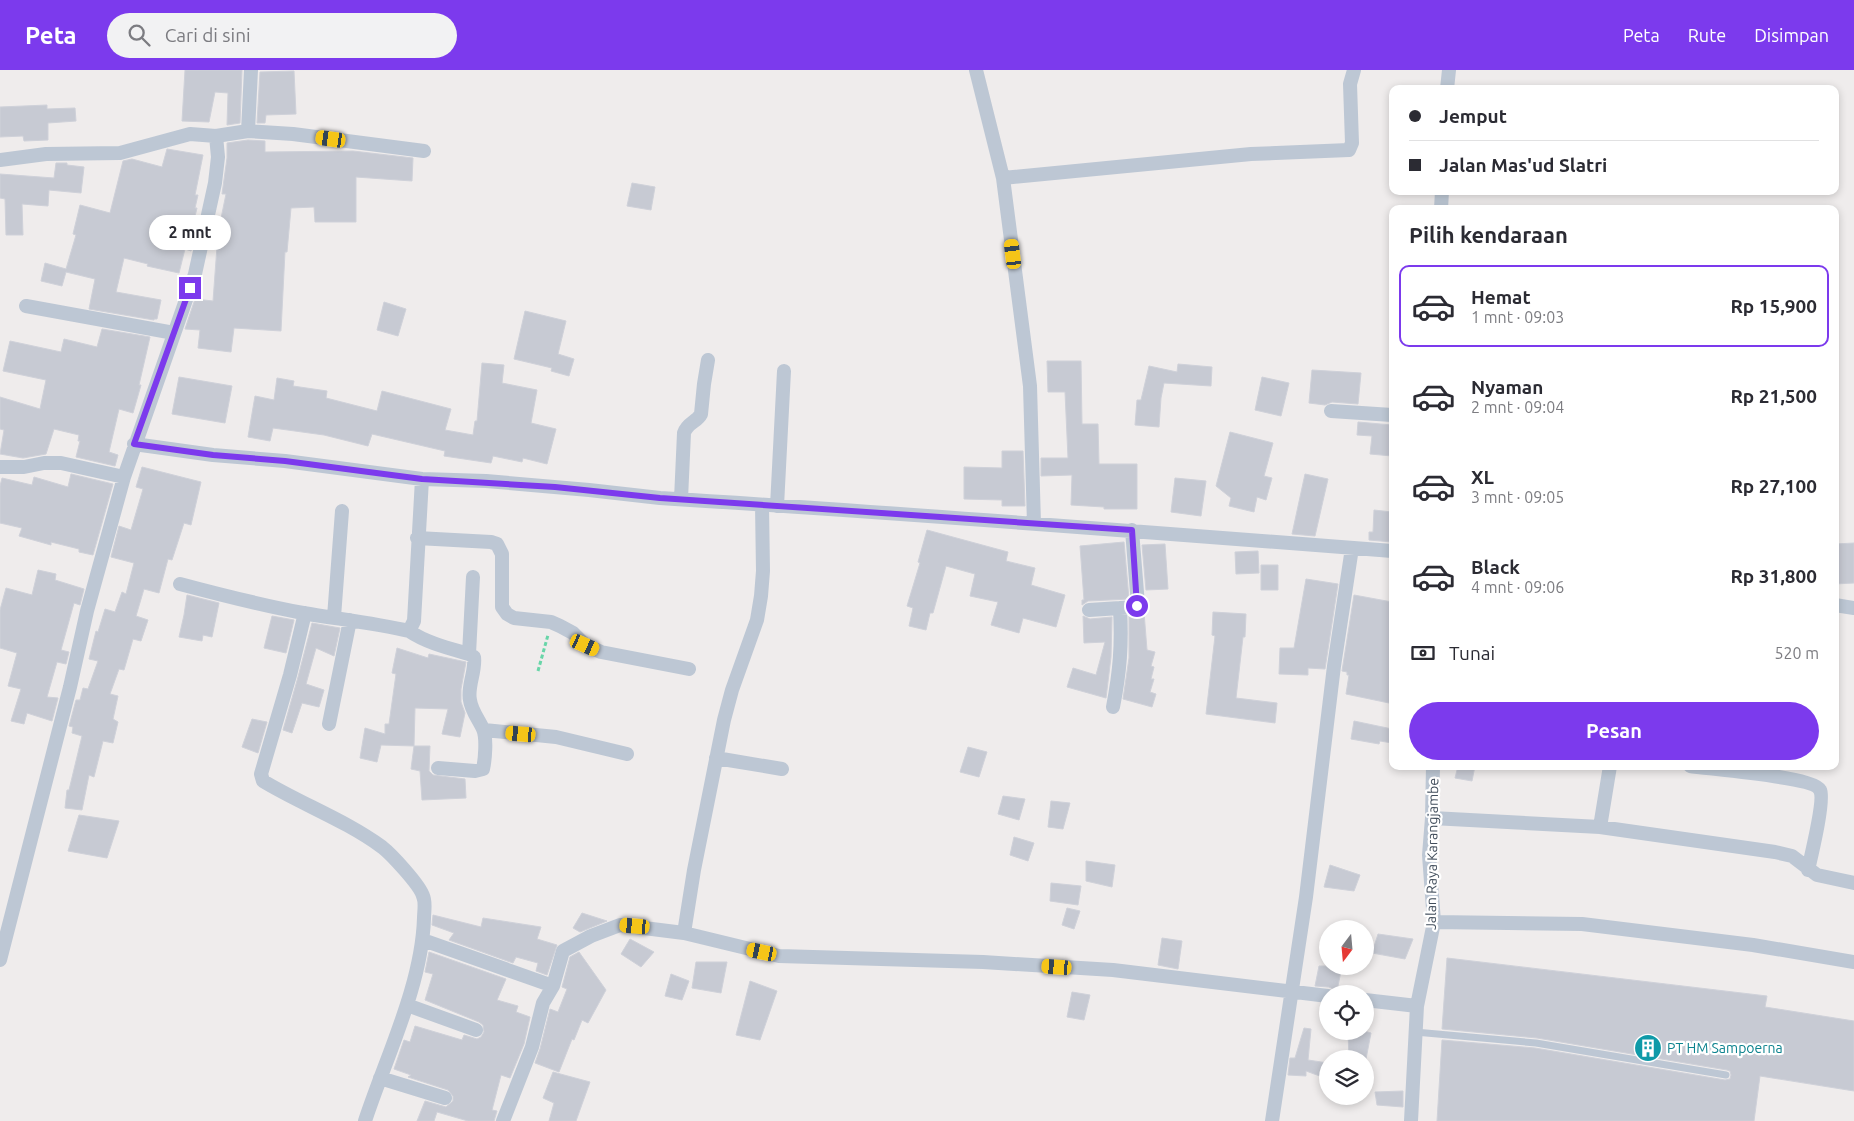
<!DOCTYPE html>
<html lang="id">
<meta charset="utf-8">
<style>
body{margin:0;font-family:Ubuntu,sans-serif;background:#f2f2f3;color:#2b2b33;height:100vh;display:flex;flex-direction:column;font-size:19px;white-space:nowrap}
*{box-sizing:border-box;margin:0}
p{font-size:16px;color:#7c7c81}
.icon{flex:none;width:28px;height:28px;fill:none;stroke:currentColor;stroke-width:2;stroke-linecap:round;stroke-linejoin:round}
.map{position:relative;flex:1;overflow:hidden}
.sheet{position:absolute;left:1389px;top:135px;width:450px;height:565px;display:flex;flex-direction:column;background:#fff;border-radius:10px;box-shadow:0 2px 8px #0003}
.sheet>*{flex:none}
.top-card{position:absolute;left:1389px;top:15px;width:450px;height:110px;border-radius:10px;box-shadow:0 2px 8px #0003;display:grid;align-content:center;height:110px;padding:0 20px;background:#fff}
.needle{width:32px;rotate:196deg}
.tools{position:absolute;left:1319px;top:850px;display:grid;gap:10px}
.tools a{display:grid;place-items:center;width:55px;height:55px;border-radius:50%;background:#fff;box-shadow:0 2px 8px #0003;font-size:25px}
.end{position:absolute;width:22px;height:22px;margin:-11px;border:6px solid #7c3aed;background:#fff;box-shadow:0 0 0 2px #fff}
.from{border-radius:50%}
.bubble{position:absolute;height:35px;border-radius:18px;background:#fff;box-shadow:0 2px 8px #0003;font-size:16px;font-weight:700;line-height:35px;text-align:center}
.car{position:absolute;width:15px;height:30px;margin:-15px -8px;border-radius:6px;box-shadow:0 0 4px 1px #0007;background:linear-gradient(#f5c518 24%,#345 0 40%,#f5c518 0 76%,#345 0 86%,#f5c518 0)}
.top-card b{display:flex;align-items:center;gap:18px;height:48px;font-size:19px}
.top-card b+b{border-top:1px solid #e1e1e2}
.top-card i{width:12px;height:12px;background:#2b2b33}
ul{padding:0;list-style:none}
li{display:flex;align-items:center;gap:15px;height:82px;margin:0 10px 8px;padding:0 10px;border:2px solid transparent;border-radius:10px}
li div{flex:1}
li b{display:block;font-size:19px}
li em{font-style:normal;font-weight:700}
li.selected{border-color:#7c3aed}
li>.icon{width:45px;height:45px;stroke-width:1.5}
h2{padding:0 20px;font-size:22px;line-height:60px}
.pay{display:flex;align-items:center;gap:12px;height:55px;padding:0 20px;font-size:19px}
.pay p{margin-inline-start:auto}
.primary-button{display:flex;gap:10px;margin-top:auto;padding:10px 20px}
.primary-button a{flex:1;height:58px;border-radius:30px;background:#7c3aed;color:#fff;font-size:20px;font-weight:700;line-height:58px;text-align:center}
header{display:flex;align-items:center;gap:30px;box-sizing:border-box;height:70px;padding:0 25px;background:#7c3aed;color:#fff}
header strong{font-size:24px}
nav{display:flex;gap:28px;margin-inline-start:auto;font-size:18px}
.search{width:350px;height:45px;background:#f2f2f3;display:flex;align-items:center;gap:12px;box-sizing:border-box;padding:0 18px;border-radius:28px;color:#7c7c81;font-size:19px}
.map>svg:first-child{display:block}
.building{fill:#c7cad3;stroke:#cfd1d9}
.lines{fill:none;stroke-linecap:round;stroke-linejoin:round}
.path{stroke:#68d5a8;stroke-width:3;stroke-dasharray:4 2.5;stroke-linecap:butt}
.service{stroke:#bdc7d4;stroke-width:7}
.minor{stroke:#bdc7d4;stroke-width:14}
.route{stroke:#7c3aed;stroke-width:6}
.labels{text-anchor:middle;stroke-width:4.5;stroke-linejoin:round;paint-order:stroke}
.street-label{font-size:14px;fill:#424e5c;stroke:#fff}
.culture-label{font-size:14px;fill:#0d838f;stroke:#fff;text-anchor:start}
</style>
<header>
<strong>Peta</strong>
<div class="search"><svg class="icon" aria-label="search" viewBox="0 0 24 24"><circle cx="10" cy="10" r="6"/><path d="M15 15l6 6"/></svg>Cari di sini</div>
<nav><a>Peta</a><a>Rute</a><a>Disimpan</a></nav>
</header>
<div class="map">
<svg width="1854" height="1051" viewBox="0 0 1854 1051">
<rect width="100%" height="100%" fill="#efecec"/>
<path class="building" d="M185,0h57l-2,53 -13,2 1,-32 -13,-1 -6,30 -27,-1z
M294,1l2,43 -30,1 -1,8h-8l3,-51z
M47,35v4l28,-1 1,13 -28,2v17l-24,1 -1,-5 -23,1v-30z
M248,70l17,1v11l88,-1 60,7 -1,23 -56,-4v45h-41l-1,-15 -23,1 -4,44h-2l-4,79 -47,-3 -3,24 -33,-4 2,-18 -15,-1 10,-30 18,2 5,-68 8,-39h-4l5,-36v-15z
M167,79l36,6 -8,40h3l-3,13h2l-5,21 4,1 -5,21 -6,-2 -6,24 -32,-7 1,-2 -24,-6 -8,34 45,8 -4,19h-3v1l-65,-11 6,-30 -29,-7 -4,14 -21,-5 4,-18 21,6 10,-34 -3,-1 7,-29 30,8 13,-52 9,-2 30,8z
M56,93h11v2l17,2 -3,26 -32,-3 -1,16 -26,-2 1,31h-17l-1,-36 -5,-1v-24l54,4z
M632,113l23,4 -4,23 -24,-4z
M384,232l22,7 -8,27 -21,-6z
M525,241l41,10 -8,33 16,5 -5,17 -18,-5 1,-3 -38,-9z
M102,259l48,8 -11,48h2l-8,28 -14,-4 -10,43 9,3 -3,11 -39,-9 4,-16h-2l1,-6 -25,-6 -8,25 -23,4 -23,-4 4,-24 -4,-1v-32l40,12 6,-29 -43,-9 7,-30 51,11 3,-13 33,8z
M1047,291h34l1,63h16l1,40h38v45h-33v-2l-33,-2 1,-30 -31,1v-18h27l-3,-66h-17z
M482,293l22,2 -2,18 35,7 -6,33 25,6 -9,35 -24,-6 -1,4 -29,-6 -2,7 -47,-7 1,-5 -73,-17 -4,12 -44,-11 -51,-7 -3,13 -22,-4 7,-41 19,4 3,-22 17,3 -1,5 34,5 -1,7 51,13 5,-20 69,18 -6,21 28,5 2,-14h2z
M1178,294l34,3 -1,19 -47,-3 -3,15 -2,29 -24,-2 2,-25h4l8,-34 28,6z
M1312,300l49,3 -3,31 -26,-2 -7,3 -16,-2z
M179,307l53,9 -7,37 -53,-9z
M1262,307l27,6 -8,33 -26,-6z
M1358,352l34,3v31l-22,-2 2,-18 -15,-1z
M1230,362l43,11 -9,33 8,2 -6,22 -9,-3 -3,15 -25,-6 2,-8 -15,-12z
M1002,381h21l2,55h-23v-6l-38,-1v-32l38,1z
M142,397l59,15 -10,43 -7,-2 -12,37 -4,-1 -9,34 -15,-4 -8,27 12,4 -7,21 -8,-2 -9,31 -5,-1 -9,25 8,2 -5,23 5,3 -5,21 -10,-2 -9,36 -5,-2 -7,35 -17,-2 2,-18h2l13,-54 -10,-3 1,-6 -4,-1 7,-26h4l3,-12 5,1 10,-28 -9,-2 7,-28 2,1 7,-23 10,3 7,-20 4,2 8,-31 -23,-6 8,-31 12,4 12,-41 -7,-2z
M71,404l42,10 -20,71 -14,-3v-3l-28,-7v3l-32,-9 3,-8 -22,-5v-37l2,-8 30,7 2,-8 34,10z
M1305,404l23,5 -13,57 -23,-2z
M1175,408l31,3 -5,35 -30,-4z
M1374,440l18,2v30l-23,-2v-8h4z
M927,460l81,22 -2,9 29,7 -4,17 34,10 -9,32 -33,-9 -4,15 -28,-8 7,-23 -28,-6 5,-22 -29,-8 -13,47h-3l-4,17 -17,-4 4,-18 -6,-2 13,-43 -2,-1z
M1124,472l5,57 -41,2 -6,4v-5h2l-4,-54z
M1854,473v40l-19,1v-40z
M1165,474l3,45 -22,1 -4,-45z
M1258,481l1,22 -23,1 -1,-22z
M1261,495h17v25h-17z
M38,500l18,4 -1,6 29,9 -4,16 -6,-2 -13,47 8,2 -3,12 -9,-2 -10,35 11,1 -6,23 -25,-8 -3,11 -13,-3 10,-32 -13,-3 9,-33 -17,-5v-38l6,-22 26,7z
M1306,509l32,5 -13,85 -17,-1v7l-29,-1 1,-26h14z
M187,525l32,8 -7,34 -9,-2 -1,6 -23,-4 5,-22z
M1354,525l38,7v83l-3,18 -43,-9 3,-19h-2v-3l-5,-1z
M1144,542l3,38 8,2 -4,14 3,1 -3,12h3l-4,13 6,2 -4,13 -29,-8 6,-41v-42h8z
M1213,542l33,2 -1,23h-2l-7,61 41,5 -2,20 -69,-9 9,-78 -3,-1z
M272,546l22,4 -8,33 -22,-5z
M1083,546l7,3 22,-2 -1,40 -5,41 -39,-11 6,-19 23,7 9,-33 -21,1z
M312,553l28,5 -6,28 -18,-8 -10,36 18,6 -5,17 -17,-4 -10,30 -9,-3 15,-53z
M397,578l31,10 1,-4 37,8 -5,27v13l4,11 -5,24 -18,-3 6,-25 -33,-1 -1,38 -33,-1 -4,17 -17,-4 5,-30 20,6v-10h4l7,-50 -4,-1z
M252,649l15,3 -9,31 -16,-6z
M1354,651l38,8v14l-12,-2 -1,3 -28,-5z
M414,676h16l-1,25 4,4 32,4 1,19 -44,2 -2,-29 -9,-2z
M968,677l19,5 -8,25 -19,-5z
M1458,696h17l-3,15 -17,-3z
M1003,726l22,3 -6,21 -21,-6z
M1051,731l19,2 -7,26 -15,-2z
M79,745l40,6 -12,37 -39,-7z
M1014,767l20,6 -6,18 -18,-6z
M1086,791l29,4 -3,22 -26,-6z
M1330,795l30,10 -6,16 -30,-4z
M1051,813l30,3 -3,19 -28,-4z
M1067,838l13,3 -6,18 -12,-4z
M582,843l25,8 -27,11 -7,-4z
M433,845l48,12 2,-9 58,9 -4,12 20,6 -10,30 -11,-4 2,-8 -22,-6 -3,6 -64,-23 5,-7 -22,-8z
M1378,864l35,5 -8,20 -33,-6z
M1162,868l20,3 -4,28 -20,-4z
M630,869l24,13 -13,15 -20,-13z
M429,882l77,27 -9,21 21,6 -2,6 14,5 -6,27 -14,34 -9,-3 -9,35 5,1 -3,10h-26l-31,-9 -3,9h-17l8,-20 21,6 7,-6v-5l-5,-6 -40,-13 3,-2 -17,-6 10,-29 6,2 5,-16 47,14 2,-5 13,4 4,-2 3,-5 -1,-7 -4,-3 -54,-22 8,-26 -8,-2z
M579,882l27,38 -18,33 -6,-3 -8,20 -2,-1 -13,33 -24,-9 5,-14 10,-40 8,3 9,-23 -5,-2 8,-30z
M1447,888l320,38 -2,11 89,14v70l-94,-15 -6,45h-317l5,-81 93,8 190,32 5,-1 1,-4 -1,-4 -3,-1 -190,-32 -95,-9z
M696,892h31l-6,31 -29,-5z
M1319,896h23l-5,25 -8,-4 -14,-1z
M671,904l18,7 -7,19 -17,-4z
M750,911l27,10 -17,49 -24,-5z
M1072,922l18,3 -6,25 -17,-3z
M1304,958l7,1 -3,31 20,3v16l-22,-8v5l-18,-1 2,-17h5z
M1348,961h16l7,2 -5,26h-17z
M553,1002l37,10 -14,39h-27l5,-18 -11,-5z
M1403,1021v16l-26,-2 -2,-13z"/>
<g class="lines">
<path class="path" d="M538,601l10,-36"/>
<path class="service" d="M1415,962l121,11 190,32"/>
<path class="minor" d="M976,0l27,108 27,208 4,138
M1447,19l2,-19
M248,61l3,-61
M216,66l32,-5 45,3 131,17
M0,90l46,-6 74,-1 70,-19 26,2 2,21 -3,26 -20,91 -71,203 -37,134 -17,76 -70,273
M1003,108l248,-24 98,-4 3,-7 -2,-59 4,-14
M1441,139l1,-18
M26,236l148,27
M1331,341l61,4
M134,374l79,11 72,6 137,18 64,2 103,9 71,8c244,15 489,34 732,53
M0,397h24l20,-4h17l63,14
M681,429l3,-66c3,-10 13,-11 17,-19l3,-30 4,-24
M762,435l1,66 -2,25 -4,24 -25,70 -8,30 -30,150 -10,63 95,23 204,6 130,8 215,26
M777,436l7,-135
M417,468l74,4 6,2 5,10v53l5,7 7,4 37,4 9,4 13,7 12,12 16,7 88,17
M180,514c41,11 81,21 123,29 35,6 71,10 106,18l5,-10 8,-142
M1835,535l19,3
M1089,540l47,-3 2,-2 -6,-75
M305,543l-15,62 -29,99 2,7c38,23 82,39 119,66 9,7 38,38 41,49 3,6 1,16 1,22 -2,67 -38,139 -59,203
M334,547l8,-106
M409,561c18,12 39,17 60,23
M1113,637c7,-36 9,-62 7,-99
M329,654l21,-104
M484,660l72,7 71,17
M716,688l66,11
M1690,696c19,3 124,11 130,24 5,9 -9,67 -12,80
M438,698l37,3 8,-2c2,-9 4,-31 0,-40 -4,-9 -12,-19 -13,-29 -3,-13 6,-29 4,-43l-5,-3 4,-77
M1432,748l168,9 175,25 17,4 25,19 37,8
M1600,757l10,-61
M1434,852l148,2 171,21 101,17
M423,870l130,46
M1365,930l52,6
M407,935l69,25
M380,1008l65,20
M503,1051l29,-74 11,-44 10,-17 10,-35 28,-15 29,-11 64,8
M1272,1051l34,-224 28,-231 18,-118
M1411,1051l6,-115 17,-84 -5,-67 3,-37 1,-52"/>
</g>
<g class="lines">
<path class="route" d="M190,218l-56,156 79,11 72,6 137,18 133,8 105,11 472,32 5,76"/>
</g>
<defs>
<g id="building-disc" transform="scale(1.4375)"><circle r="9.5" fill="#0f9aa8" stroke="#fff"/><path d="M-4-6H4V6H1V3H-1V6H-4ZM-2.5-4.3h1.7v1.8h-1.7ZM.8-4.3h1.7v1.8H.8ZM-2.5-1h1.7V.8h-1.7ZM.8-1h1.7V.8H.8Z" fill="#fff"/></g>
</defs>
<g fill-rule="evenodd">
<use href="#building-disc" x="1648" y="978"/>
</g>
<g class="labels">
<g class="street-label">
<text transform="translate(1432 784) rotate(-89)" y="5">Jalan Raya Karangjambe</text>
</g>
<g class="culture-label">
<text x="1667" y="983">PT HM Sampoerna</text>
</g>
</g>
</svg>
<div class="tools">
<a><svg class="needle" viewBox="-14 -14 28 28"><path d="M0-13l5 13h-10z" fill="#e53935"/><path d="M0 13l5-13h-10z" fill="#7c7c81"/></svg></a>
<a><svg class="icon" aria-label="locate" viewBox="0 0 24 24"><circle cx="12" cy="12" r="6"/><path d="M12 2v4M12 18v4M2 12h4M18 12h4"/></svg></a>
<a><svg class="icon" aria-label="layers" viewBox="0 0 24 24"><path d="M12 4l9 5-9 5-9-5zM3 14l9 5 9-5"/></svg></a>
</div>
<i class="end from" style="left:1137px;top:536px"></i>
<i class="end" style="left:190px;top:218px"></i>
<div class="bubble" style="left:149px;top:145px;width:82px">2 mnt</div>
<i class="car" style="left:331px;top:69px;rotate:278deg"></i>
<i class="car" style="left:1013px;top:184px;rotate:353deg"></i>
<i class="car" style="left:585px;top:575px;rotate:114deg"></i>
<i class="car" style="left:521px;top:664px;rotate:275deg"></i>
<i class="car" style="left:635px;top:856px;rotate:275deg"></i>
<i class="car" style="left:762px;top:882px;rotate:282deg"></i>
<i class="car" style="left:1057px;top:897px;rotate:274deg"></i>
<div class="top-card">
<b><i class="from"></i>Jemput</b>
<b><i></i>Jalan Mas'ud Slatri</b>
</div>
<section class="sheet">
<h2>Pilih kendaraan</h2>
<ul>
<li class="selected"><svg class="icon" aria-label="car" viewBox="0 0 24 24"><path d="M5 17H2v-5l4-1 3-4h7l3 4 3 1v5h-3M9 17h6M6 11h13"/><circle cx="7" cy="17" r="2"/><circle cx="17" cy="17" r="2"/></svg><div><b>Hemat</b><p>1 mnt · 09:03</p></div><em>Rp 15,900</em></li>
<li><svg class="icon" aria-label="car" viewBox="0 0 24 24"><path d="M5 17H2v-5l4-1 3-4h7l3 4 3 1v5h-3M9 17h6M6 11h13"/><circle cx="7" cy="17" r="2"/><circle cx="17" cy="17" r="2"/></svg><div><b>Nyaman</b><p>2 mnt · 09:04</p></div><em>Rp 21,500</em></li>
<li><svg class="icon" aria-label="car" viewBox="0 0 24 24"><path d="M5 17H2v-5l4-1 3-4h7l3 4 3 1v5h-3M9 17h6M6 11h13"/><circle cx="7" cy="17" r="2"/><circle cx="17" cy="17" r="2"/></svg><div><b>XL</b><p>3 mnt · 09:05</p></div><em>Rp 27,100</em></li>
<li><svg class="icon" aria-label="car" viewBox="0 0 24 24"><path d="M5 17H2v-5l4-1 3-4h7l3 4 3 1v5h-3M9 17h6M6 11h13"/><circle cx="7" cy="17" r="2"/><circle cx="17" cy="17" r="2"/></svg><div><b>Black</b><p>4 mnt · 09:06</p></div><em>Rp 31,800</em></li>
</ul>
<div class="pay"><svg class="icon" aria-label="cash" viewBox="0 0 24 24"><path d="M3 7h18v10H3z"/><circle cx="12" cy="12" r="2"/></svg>Tunai<p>520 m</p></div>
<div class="primary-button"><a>Pesan</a></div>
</section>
</div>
